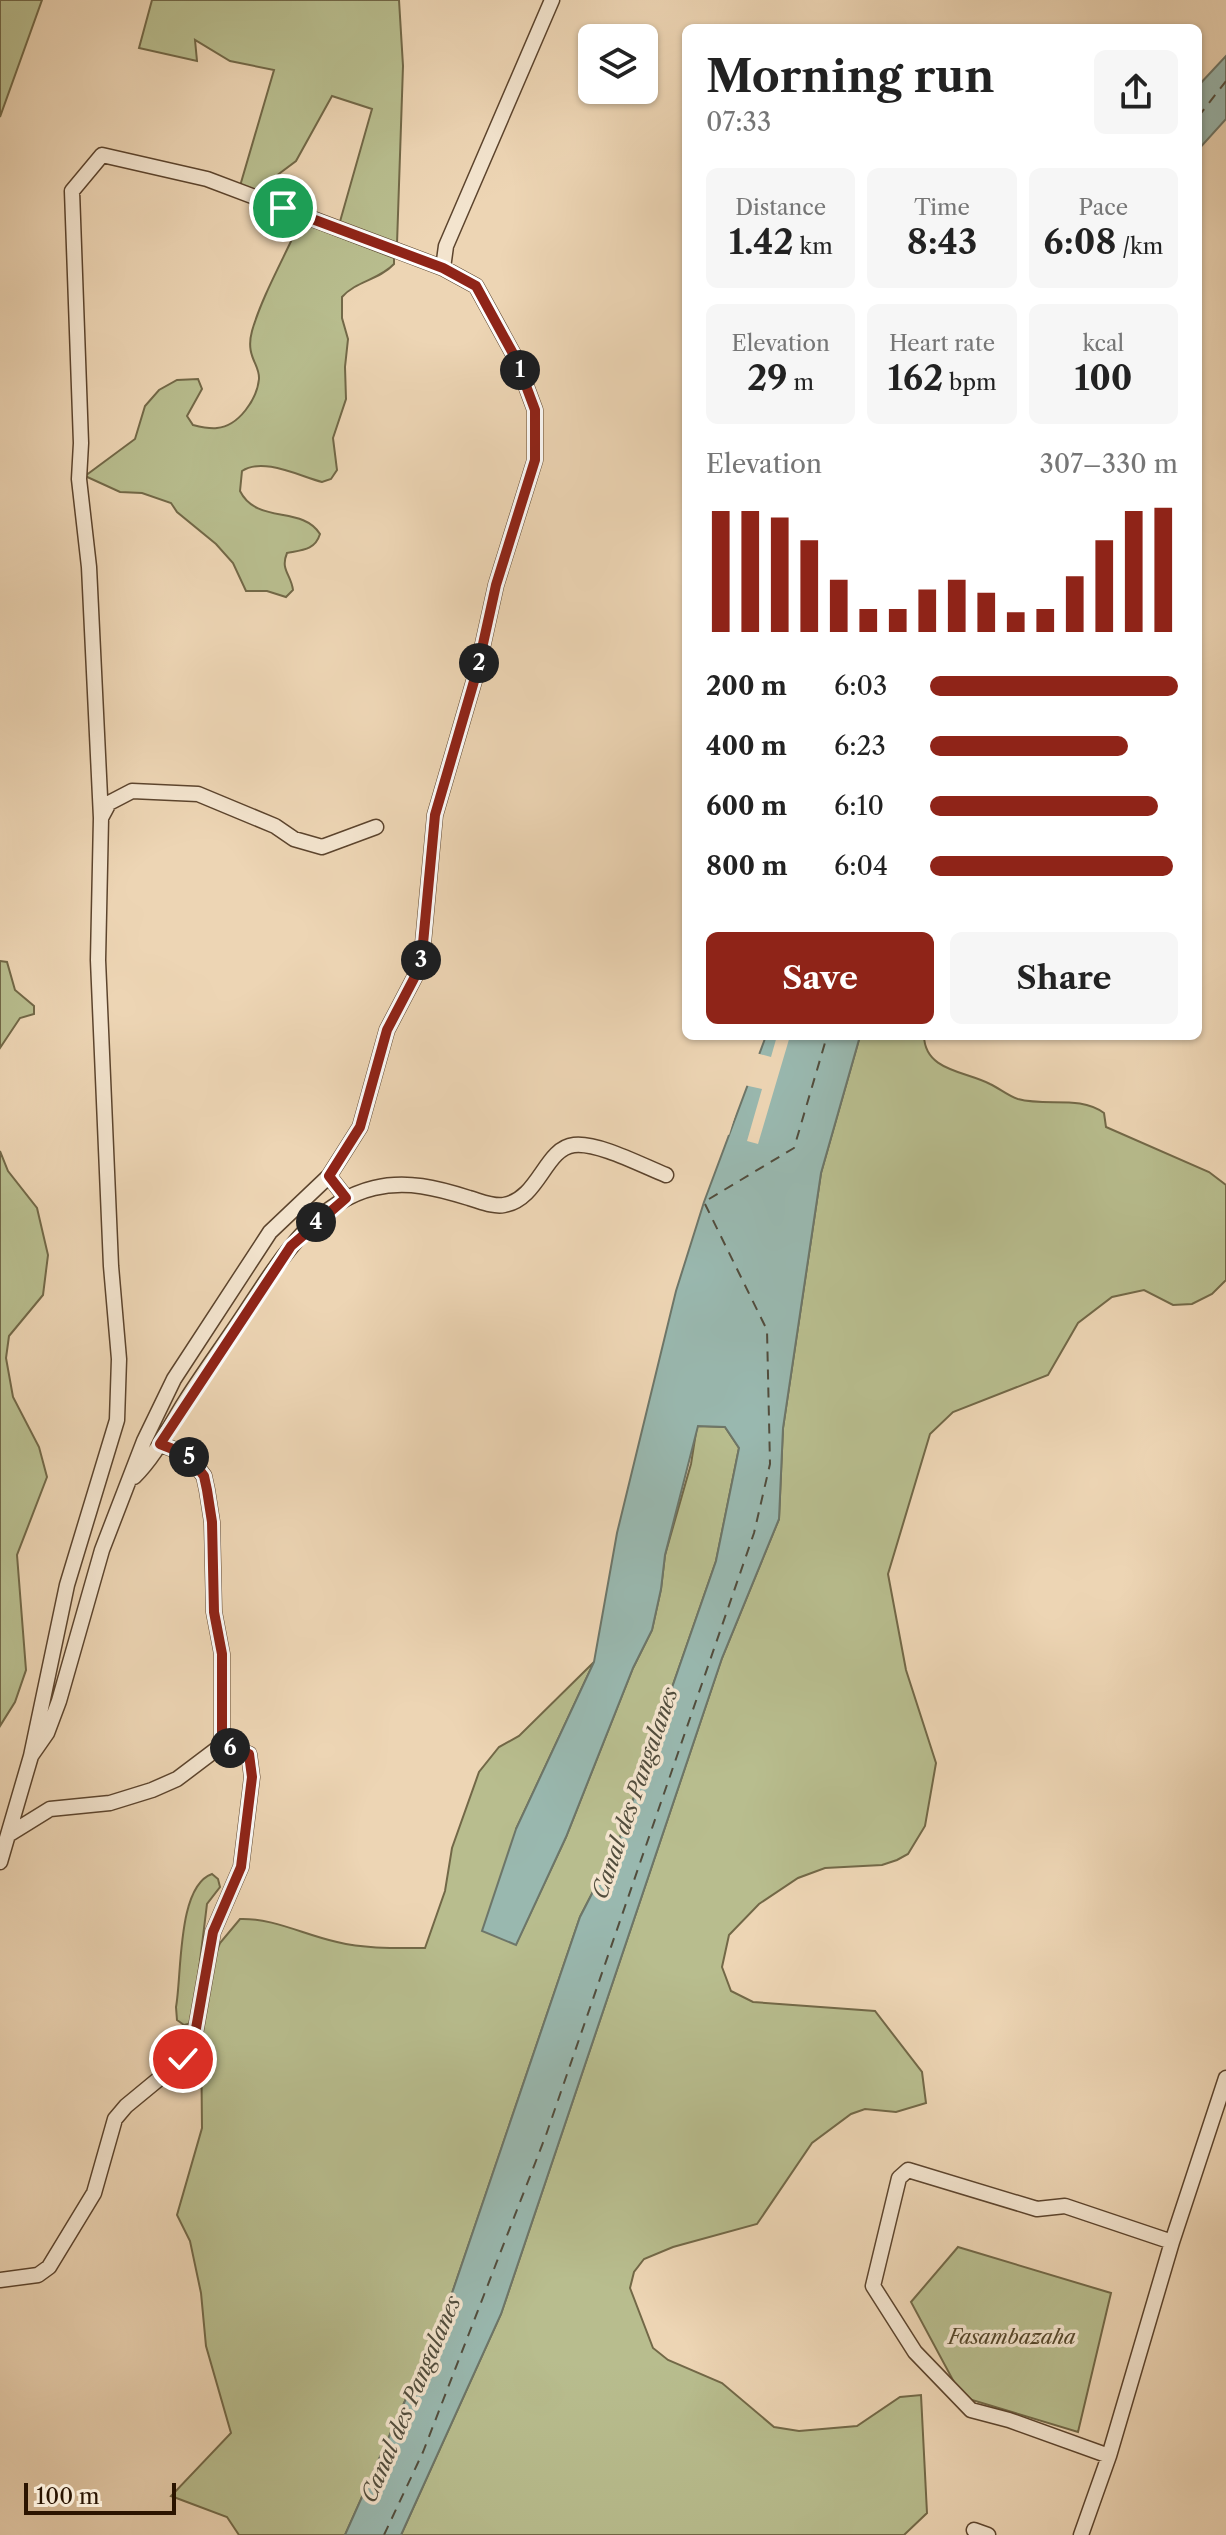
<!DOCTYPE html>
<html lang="en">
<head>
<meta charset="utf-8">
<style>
  body { margin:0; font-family:"Libre Caslon Text",serif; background:#f6f6f6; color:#222; height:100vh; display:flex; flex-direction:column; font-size:30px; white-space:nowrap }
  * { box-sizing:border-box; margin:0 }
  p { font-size:26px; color:#767676 }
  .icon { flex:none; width:44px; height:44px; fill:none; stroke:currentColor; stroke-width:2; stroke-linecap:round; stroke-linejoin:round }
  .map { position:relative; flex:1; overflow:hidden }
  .drawer { position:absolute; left:682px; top:24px; width:520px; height:1016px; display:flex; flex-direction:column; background:#fff; border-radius:12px; box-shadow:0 2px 6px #0004 }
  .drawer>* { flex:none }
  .controls { position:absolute; left:578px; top:24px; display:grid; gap:16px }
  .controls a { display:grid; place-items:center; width:80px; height:80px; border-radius:12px; background:#fff; box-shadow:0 2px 6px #0004; font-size:40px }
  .scale { position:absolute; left:24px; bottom:20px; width:152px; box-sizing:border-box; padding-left:8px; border:4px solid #2b1400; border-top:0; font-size:22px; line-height:28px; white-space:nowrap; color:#2b1400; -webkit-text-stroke:6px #f3e4ce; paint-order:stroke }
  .pin { position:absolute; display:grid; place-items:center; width:68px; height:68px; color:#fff; margin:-34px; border:4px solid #fff; border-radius:50%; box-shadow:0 2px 8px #0007 }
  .km { position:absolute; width:40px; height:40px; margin:-20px; border-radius:50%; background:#222; color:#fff; font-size:22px; line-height:40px; text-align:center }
  .round { display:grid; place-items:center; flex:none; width:84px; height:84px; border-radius:12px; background:#f6f6f6 }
  .head { display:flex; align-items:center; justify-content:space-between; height:136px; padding:0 24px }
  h1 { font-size:44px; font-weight:800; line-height:60px }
  .stats { display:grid; grid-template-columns:repeat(3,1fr); gap:12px; height:136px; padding:8px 24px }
  .stats div { display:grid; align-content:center; border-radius:12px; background:#f6f6f6; text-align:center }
  .stats b { font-size:34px; font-weight:800 }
  .stats small { font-size:22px; font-weight:400 }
  .stats p { font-size:22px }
  .chart { height:224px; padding:16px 24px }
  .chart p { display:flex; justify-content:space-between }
  .chart svg { width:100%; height:144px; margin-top:8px; stroke:#8f2418; stroke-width:6 }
  .primary-button { display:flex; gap:16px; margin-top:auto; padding:16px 24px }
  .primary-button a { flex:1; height:92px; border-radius:12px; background:#8f2418; color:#fff; font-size:32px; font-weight:800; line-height:92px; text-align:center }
  .primary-button a+a { background:#f6f6f6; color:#222 }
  ul { padding:0 24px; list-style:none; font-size:26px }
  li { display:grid; grid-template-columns:128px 96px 1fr; align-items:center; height:60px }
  li i { height:20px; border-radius:10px; background:#8f2418 }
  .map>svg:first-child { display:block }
</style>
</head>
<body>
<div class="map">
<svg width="1226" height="2535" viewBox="0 0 1226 2535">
  <rect width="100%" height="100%" fill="#edd5b4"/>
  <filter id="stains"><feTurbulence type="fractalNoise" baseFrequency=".0025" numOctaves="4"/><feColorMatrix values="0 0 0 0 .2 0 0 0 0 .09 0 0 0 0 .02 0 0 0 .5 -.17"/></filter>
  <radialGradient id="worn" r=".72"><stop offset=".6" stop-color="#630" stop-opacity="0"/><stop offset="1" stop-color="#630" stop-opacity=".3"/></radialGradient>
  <!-- green -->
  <path fill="#b8bd8e" stroke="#726847" stroke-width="2" d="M0,0h42l-42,117z
    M152,0h247l4,66 -6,178 -58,-19 33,-116 -40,-13 -36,65 -40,30 -16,-5 34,-116 -44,-9 -35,-21 2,21 -58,-13z
    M300,222l94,36v6c-15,16 -38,17 -52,33v21l6,21 -3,28 1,32 -13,39 4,32 -6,9 -9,3c-23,-6 -59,-25 -80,-11l-2,20c17,34 62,14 80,43 -5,16 -17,16 -33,19 -7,17 4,21 6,37l-7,7 -19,-6h-21l-13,-28 -17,-19 -39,-32 -6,-9 -29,-10 -22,-1 -35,-16 50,-37 10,-33 14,-16 18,-10 21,-1 4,10 -15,27 6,9c8,2 16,4 24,3 22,-2 40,-29 42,-49 1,-15 -14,-22 -7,-48 10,-35 33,-75 48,-109z
    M0,961l7,1 8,28 19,16v8l-14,4 -20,30z
    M860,1036h64c1,35 41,35 66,48 9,4 18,12 28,15 29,8 61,-4 86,14l2,14 103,45 17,13v95l-14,14 -20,10 -19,1 -29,-15 -32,7 -34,26 -30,52 -95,37 -23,22 -42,140 18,96 30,93 -11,63 -17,28 -11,6 -15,5 -57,3 -27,10 -39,26 -30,31 -7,32 9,24 22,11 122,9 47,61 4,31 -30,9 -31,-3 -14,5 -39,29 -55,81 -84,23 -29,12 -10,13 -4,16 23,60 15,12 54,23 52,44 25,4 58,-5 43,-29 21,-2 6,118 -23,22h-503l100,-221 221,-656 57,-139 4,-91 38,-255z
    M0,1151l8,20 29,37 11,47 -5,40 -34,41 -3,22 7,39 26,50 8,30 -30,78 9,115 -11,32 -15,24z
    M697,1426l28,1 14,21 -23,113 -98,282 -38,74 -132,388 -103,230h-106l-12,-18 -56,-21 60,-63 -25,-87 -5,-53 -11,-52 -13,-26 25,-87 -1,-103 8,-53 11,-29 20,-24c34,-1 64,16 97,23 29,7 59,6 88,6l20,-57 7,-43 27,-76 20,-25 20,-11 75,-74 -78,167v115l50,-107 67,-169 19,-38 9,-41 4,-34 26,-91z
    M212,1874l6,5 2,8 -13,17 -14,114 -1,5 -8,2 -7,-5 -1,-13c6,-32 1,-121 36,-133z
    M958,2247l153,46 -33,139 -116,-35 -51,-95z"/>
  <!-- water -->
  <path fill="#99b8af" stroke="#6d7669" stroke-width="2" d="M1226,56v63l-28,31v-64z
    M766,1036h94l-39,137 -38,255 -4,91 -57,139 -221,656 -100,221h-56l103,-230 132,-388 38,-74 98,-282 23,-113 -14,-21 -27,-1 -33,129 -4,34 -9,41 -19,38 -67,169 -50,108 -34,-14 34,-102 78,-167 23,-129 59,-242 28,-89z"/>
  <!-- pier -->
  <path fill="#edd5b4" d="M777,1036h13l-32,108 -11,-3 15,-52 -18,-4 -15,50 -4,-2 31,-80 15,4z"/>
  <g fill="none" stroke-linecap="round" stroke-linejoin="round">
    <!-- ferry -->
    <path stroke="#524d3d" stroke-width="2" stroke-dasharray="10 8" stroke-linecap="butt" d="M1198,117l28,-36
      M384,2535l39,-83 123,-317 208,-602 16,-69 -3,-134 -63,-128 90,-54 33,-112"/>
    <defs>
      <path id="minor" d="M443,268l3,-22 106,-246
        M101,818l-12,-251 -10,-88 2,-36 -9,-252 30,-36 105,24 236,89 33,18 40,73 19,51v50l-39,125 -19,86 -42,144 -14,150 -34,65 -27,97 -31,49 17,22
        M160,1444l28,11 16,21 3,14 5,32 2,90 8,42v91
        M134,1477c22,-22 34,-48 51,-75 17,-27 36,-53 54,-80 34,-50 71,-119 135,-134 33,-8 63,0 95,10 11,3 24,9 35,7 35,-6 41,-57 70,-60 24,-3 69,21 92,30
        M31,1756l36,-171 50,-165 2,-61 -8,-93 -13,-306 3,-142 8,-15 23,-12 66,3 77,32 19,13 28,8 54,-20
        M8,1835l42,-26 60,-6 42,-13 25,-11 45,-34
        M0,1862l31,-106 16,-23 12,-32 43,-151 42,-109 30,-62 96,-147 59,-56
        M0,2280l38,-5 11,-8 45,-74 21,-74 11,-13 57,-47 12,-25 18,-102 28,-65 11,-90 -3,-23 -27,-9
        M1109,2456l-100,-36 -38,-10 -56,-58 -42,-66 26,-108 9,-8 129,39 28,-3 107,36
        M974,2530l14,5
        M1081,2535l28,-79 63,-214 54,-164"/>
    </defs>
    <!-- minor casing -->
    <use href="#minor" stroke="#5c442d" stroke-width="17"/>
    <!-- minor -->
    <use href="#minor" stroke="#f3e4ce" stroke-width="14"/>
  </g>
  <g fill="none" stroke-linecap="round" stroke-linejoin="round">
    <defs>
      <path id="route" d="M183,2059l12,-25 18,-102 28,-65 11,-90 -3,-23 -27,-9v-91l-8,-42 -2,-90 -5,-32 -3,-14 -16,-21 -28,-11 131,-198 55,-48 -17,-22 31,-49 27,-97 34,-65 14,-150 42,-144 19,-86 39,-125v-50l-19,-51 -40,-73 -33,-18 -160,-60"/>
    </defs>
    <!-- route casing -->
    <use href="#route" stroke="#fff" stroke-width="16"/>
    <!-- route -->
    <use href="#route" stroke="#8f2418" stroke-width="10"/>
  </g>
  <g text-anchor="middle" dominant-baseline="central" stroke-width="7" stroke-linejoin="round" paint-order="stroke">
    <!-- park labels -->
    <g font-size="20" font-style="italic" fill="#55472b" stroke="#f3e4ce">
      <text x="1012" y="2337">Fasambazaha</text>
    </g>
    <!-- water labels -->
    <g font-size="22" font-style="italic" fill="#524d3d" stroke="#f3e4ce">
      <text transform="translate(635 1793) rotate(-71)">Canal des Pangalanes</text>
      <text transform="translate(411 2399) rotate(-67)">Canal des Pangalanes</text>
    </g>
  </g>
  <rect width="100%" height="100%" filter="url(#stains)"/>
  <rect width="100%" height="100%" fill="url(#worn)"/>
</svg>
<div class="controls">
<a><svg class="icon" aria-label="layers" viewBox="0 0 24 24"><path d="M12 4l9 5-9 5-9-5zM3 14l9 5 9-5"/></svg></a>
</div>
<div class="scale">100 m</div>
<div class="pin" style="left:283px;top:208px;background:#1e9e55"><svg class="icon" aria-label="arrive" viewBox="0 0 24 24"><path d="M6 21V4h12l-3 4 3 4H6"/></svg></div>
<div class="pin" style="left:183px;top:2059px;background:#d93025"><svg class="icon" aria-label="check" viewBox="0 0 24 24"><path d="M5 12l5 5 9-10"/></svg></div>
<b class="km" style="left:520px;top:370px">1</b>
<b class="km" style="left:479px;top:663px">2</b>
<b class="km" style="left:421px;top:960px">3</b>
<b class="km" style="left:316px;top:1222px">4</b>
<b class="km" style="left:189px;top:1457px">5</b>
<b class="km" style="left:230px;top:1748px">6</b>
<section class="drawer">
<div class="head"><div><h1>Morning run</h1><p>07:33</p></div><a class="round"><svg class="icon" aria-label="share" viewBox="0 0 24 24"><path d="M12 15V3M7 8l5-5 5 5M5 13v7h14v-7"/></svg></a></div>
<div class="stats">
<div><p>Distance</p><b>1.42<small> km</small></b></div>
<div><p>Time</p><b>8:43</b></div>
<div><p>Pace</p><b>6:08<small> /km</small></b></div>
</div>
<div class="stats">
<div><p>Elevation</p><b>29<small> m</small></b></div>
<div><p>Heart rate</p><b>162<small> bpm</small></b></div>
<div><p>kcal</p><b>100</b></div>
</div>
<div class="chart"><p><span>Elevation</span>307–330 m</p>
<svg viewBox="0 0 160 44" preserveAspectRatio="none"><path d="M5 44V7M15 44V7M25 44V9M35 44V16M45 44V28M55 44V37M65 44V37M75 44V31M85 44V28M95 44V32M105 44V38M115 44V37M125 44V27M135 44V16M145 44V7M155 44V6"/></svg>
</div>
<ul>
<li><b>200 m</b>6:03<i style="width:100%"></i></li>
<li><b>400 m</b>6:23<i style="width:80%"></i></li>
<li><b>600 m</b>6:10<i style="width:92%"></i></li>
<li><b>800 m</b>6:04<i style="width:98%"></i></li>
</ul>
<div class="primary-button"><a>Save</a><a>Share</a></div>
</section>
</div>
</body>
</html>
